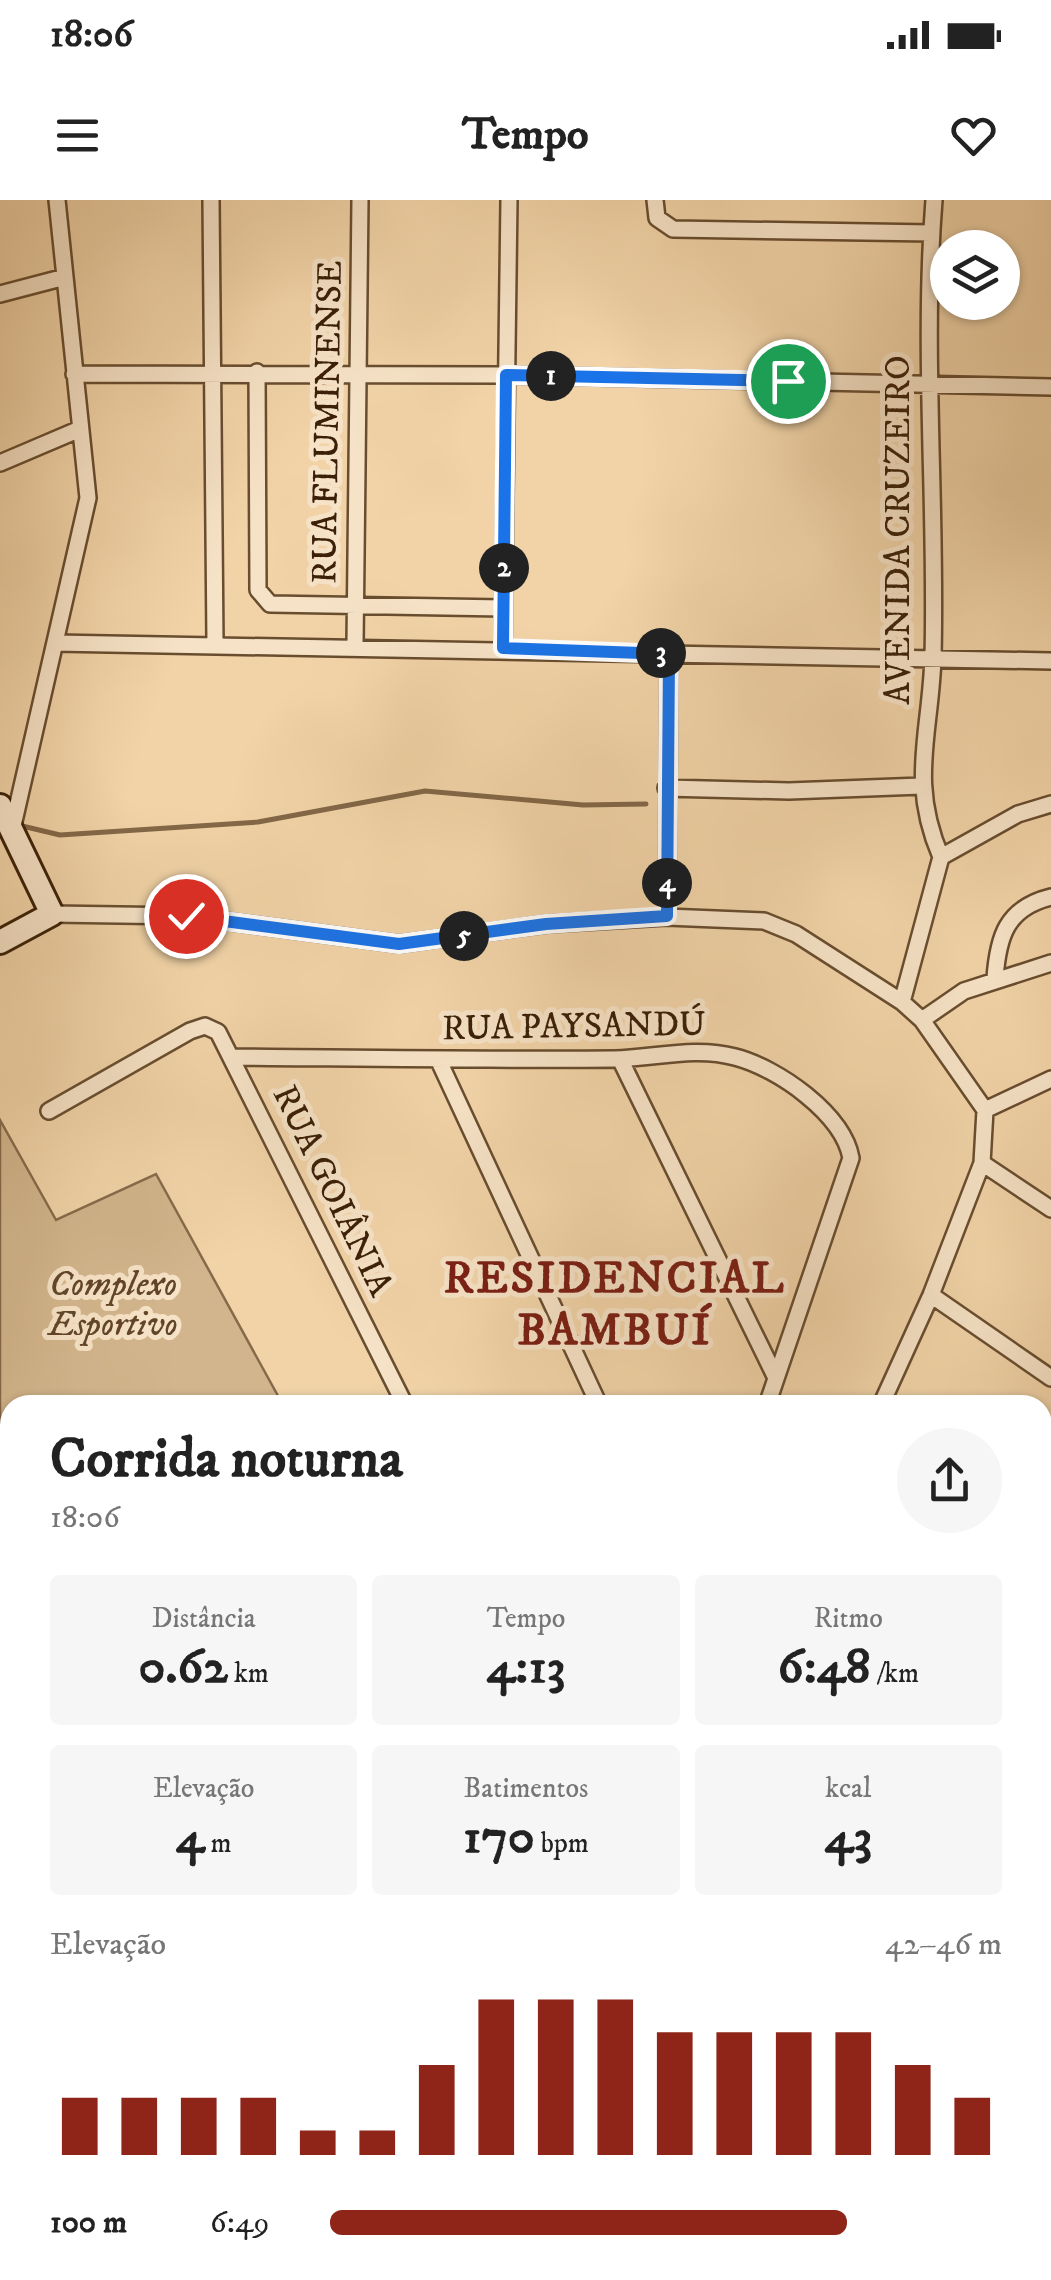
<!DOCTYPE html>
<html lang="pt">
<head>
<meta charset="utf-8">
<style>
  body { margin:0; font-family:"IM FELL DW Pica",serif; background:#f6f6f6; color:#222; height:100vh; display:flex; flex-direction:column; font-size:38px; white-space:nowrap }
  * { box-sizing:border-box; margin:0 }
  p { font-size:32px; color:#767676 }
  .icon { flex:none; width:55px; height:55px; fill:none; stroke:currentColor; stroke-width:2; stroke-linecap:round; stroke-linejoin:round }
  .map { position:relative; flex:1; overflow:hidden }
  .panel { position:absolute; left:0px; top:1195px; width:1052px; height:885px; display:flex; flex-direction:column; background:#fff; border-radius:30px 30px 0 0; box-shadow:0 2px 8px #0004 }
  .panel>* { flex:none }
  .tools { position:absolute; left:930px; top:30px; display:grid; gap:20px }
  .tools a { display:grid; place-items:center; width:90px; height:90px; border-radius:50%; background:#fff; box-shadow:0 2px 8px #0004; font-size:50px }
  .pin { position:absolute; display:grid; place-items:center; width:85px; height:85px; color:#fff; margin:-42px; border:5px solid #fff; border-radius:50%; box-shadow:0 2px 10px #0007 }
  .km { position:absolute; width:50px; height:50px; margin:-25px; border-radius:50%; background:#222; color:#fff; font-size:28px; line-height:50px; text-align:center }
  .round { display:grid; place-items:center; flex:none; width:105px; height:105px; border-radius:52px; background:#f6f6f6 }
  .headline { display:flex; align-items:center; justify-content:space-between; height:170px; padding:0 50px }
  h1 { font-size:55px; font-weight:700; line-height:75px }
  .metrics { display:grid; grid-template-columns:repeat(3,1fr); gap:15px; height:170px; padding:10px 50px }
  .metrics div { display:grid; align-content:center; border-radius:10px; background:#f6f6f6; text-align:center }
  .metrics b { font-size:50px; font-weight:700 }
  .metrics small { font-size:28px; font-weight:400 }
  .metrics p { font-size:28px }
  .chart { height:280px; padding:20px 50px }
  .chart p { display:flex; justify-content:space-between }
  .chart svg { width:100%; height:180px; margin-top:10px; stroke:#8f2418; stroke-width:6 }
  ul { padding:0 50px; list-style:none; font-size:32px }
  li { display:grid; grid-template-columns:160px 120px 1fr; align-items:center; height:75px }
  li i { height:25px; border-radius:12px; background:#8f2418 }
  .status { display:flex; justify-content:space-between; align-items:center; height:70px; padding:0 50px; background:#fff; direction:ltr }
  .status svg { height:28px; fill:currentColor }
  header { display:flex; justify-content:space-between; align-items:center; height:130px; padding:0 50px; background:#fff; font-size:45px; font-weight:700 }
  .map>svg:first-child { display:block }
</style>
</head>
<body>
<div class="status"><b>18:06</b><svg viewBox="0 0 49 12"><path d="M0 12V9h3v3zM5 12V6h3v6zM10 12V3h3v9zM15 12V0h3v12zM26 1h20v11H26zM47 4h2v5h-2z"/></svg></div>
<header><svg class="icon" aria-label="menu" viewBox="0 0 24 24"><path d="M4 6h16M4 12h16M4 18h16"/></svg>Tempo<svg class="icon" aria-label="heart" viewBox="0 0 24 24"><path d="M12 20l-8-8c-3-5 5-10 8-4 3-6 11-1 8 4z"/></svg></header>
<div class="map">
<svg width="1051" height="2080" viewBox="0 0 1051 2080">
  <rect width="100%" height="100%" fill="#f1d3a7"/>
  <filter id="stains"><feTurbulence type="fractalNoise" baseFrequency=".002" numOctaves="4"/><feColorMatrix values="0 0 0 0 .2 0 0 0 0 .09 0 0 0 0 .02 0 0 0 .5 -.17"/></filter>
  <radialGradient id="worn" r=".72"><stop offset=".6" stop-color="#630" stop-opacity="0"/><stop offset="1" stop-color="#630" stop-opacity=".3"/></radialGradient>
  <!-- green -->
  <path fill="#d2b58c" stroke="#866a4a" stroke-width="2.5" d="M0,920l56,100 100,-46 127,231h-273v379l-10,3z"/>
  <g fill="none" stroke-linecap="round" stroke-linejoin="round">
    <!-- stream -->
    <path stroke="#836747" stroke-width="5" d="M18,625l42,10 198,-13 167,-31 158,14 63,-1"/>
    <defs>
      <path id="street" d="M211,0l4,443
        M655,0l2,18 16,11 259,4
        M934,0c-12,152 3,304 -1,456 -2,77 -25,125 8,201
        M0,94l65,-17
        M257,172l1,218 12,14 233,4
        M74,174l432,1 545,12
        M0,263l80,-34
        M55,443l996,18
        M355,445l5,-445
        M503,448l6,-448
        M666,588l123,3 132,-5
        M12,630l76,-332 -31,-298
        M52,714l134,2 213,28 148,-20 120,-7 97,4 32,13 106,68 20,18 63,90 -3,53 -51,132 -50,110
        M667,717l2,-263
        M995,778c3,-41 11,-70 56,-81
        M902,802l39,-145 77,-43 33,-10
        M922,820l42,-29 87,-28
        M233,857c127,1 254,3 381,2 41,-1 81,-13 121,-2 43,11 108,57 116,101l-84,247
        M438,859l161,346
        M620,859l156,319
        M985,910l66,-31
        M49,911l141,-80 15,-5 13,6 187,373
        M982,963l69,46
        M931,1095l120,83
        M1042,1347l9,5
        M1042,1528l9,6
        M0,1613l10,-2
        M1042,1696l9,-2
        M1042,1761l9,2
        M1042,1889l4,12
        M1042,1983l9,-2
        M0,2049l10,-2
        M875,2070l4,10
        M401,2080l22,-10
        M463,2080l1,-10"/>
      <path id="secondary" d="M0,606l52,108 -52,28"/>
    </defs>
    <!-- street casing -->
    <use href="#street" stroke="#684d2f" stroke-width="20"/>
    <!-- secondary casing -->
    <use href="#secondary" stroke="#3b2007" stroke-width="28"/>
    <!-- street -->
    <use href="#street" stroke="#f6e2c6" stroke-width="15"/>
    <!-- secondary -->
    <use href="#secondary" stroke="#f6e2c6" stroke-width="22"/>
  </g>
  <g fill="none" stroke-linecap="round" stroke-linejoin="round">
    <defs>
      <path id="route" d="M186,716l213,28 147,-20 121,-8 2,-262 -166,-6 3,-273 282,6"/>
    </defs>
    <!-- route casing -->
    <use href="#route" stroke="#fff" stroke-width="20"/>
    <!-- route -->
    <use href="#route" stroke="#1a73e8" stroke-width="12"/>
  </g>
  <g text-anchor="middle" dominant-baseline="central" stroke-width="10" stroke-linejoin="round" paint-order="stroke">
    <!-- street labels -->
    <g font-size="35" fill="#3b2007" stroke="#f6e2c6">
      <text transform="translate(328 222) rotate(-89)">RUA FLUMINENSE</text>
      <text transform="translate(899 330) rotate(-90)">AVENIDA CRUZEIRO</text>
      <text transform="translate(574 827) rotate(-1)">RUA PAYSANDÚ</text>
      <text transform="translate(332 991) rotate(64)">RUA GOIÂNIA</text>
    </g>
    <!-- park labels -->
    <g font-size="35" font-style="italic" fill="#614528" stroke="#f6e2c6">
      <text x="113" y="1085">Complexo<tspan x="113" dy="40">Esportivo</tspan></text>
    </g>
    <!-- district labels -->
    <g font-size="45" font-weight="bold" letter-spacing="2.5" fill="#7a1f14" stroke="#f6e2c6">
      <text x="615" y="1079">RESIDENCIAL<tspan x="615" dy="52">BAMBUÍ</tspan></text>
    </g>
  </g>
  <rect width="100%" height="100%" filter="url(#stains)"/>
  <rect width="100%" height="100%" fill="url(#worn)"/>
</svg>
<div class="tools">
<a><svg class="icon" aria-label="layers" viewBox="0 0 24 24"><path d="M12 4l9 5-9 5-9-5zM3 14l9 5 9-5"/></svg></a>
</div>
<div class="pin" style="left:788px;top:181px;background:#1e9e55"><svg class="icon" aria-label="arrive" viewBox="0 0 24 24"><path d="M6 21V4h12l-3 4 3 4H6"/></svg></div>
<div class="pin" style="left:186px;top:716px;background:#d93025"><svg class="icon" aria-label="check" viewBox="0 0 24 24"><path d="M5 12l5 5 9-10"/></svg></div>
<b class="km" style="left:551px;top:176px">1</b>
<b class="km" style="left:504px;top:368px">2</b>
<b class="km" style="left:661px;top:453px">3</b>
<b class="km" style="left:667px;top:683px">4</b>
<b class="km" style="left:464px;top:736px">5</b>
<section class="panel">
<div class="headline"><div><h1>Corrida noturna</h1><p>18:06</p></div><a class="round"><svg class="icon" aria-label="share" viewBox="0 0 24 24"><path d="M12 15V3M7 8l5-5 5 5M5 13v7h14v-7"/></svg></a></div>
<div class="metrics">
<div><p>Distância</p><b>0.62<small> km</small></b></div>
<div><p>Tempo</p><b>4:13</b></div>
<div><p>Ritmo</p><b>6:48<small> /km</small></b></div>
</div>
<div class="metrics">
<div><p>Elevação</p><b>4<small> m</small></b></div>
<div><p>Batimentos</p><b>170<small> bpm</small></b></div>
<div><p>kcal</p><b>43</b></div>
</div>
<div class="chart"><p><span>Elevação</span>42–46 m</p>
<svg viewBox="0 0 160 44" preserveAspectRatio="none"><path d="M5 44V30M15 44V30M25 44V30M35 44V30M45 44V38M55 44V38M65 44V22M75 44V6M85 44V6M95 44V6M105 44V14M115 44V14M125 44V14M135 44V14M145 44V22M155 44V30"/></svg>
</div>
<ul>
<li><b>100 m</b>6:49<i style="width:77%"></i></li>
</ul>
</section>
</div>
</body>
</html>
